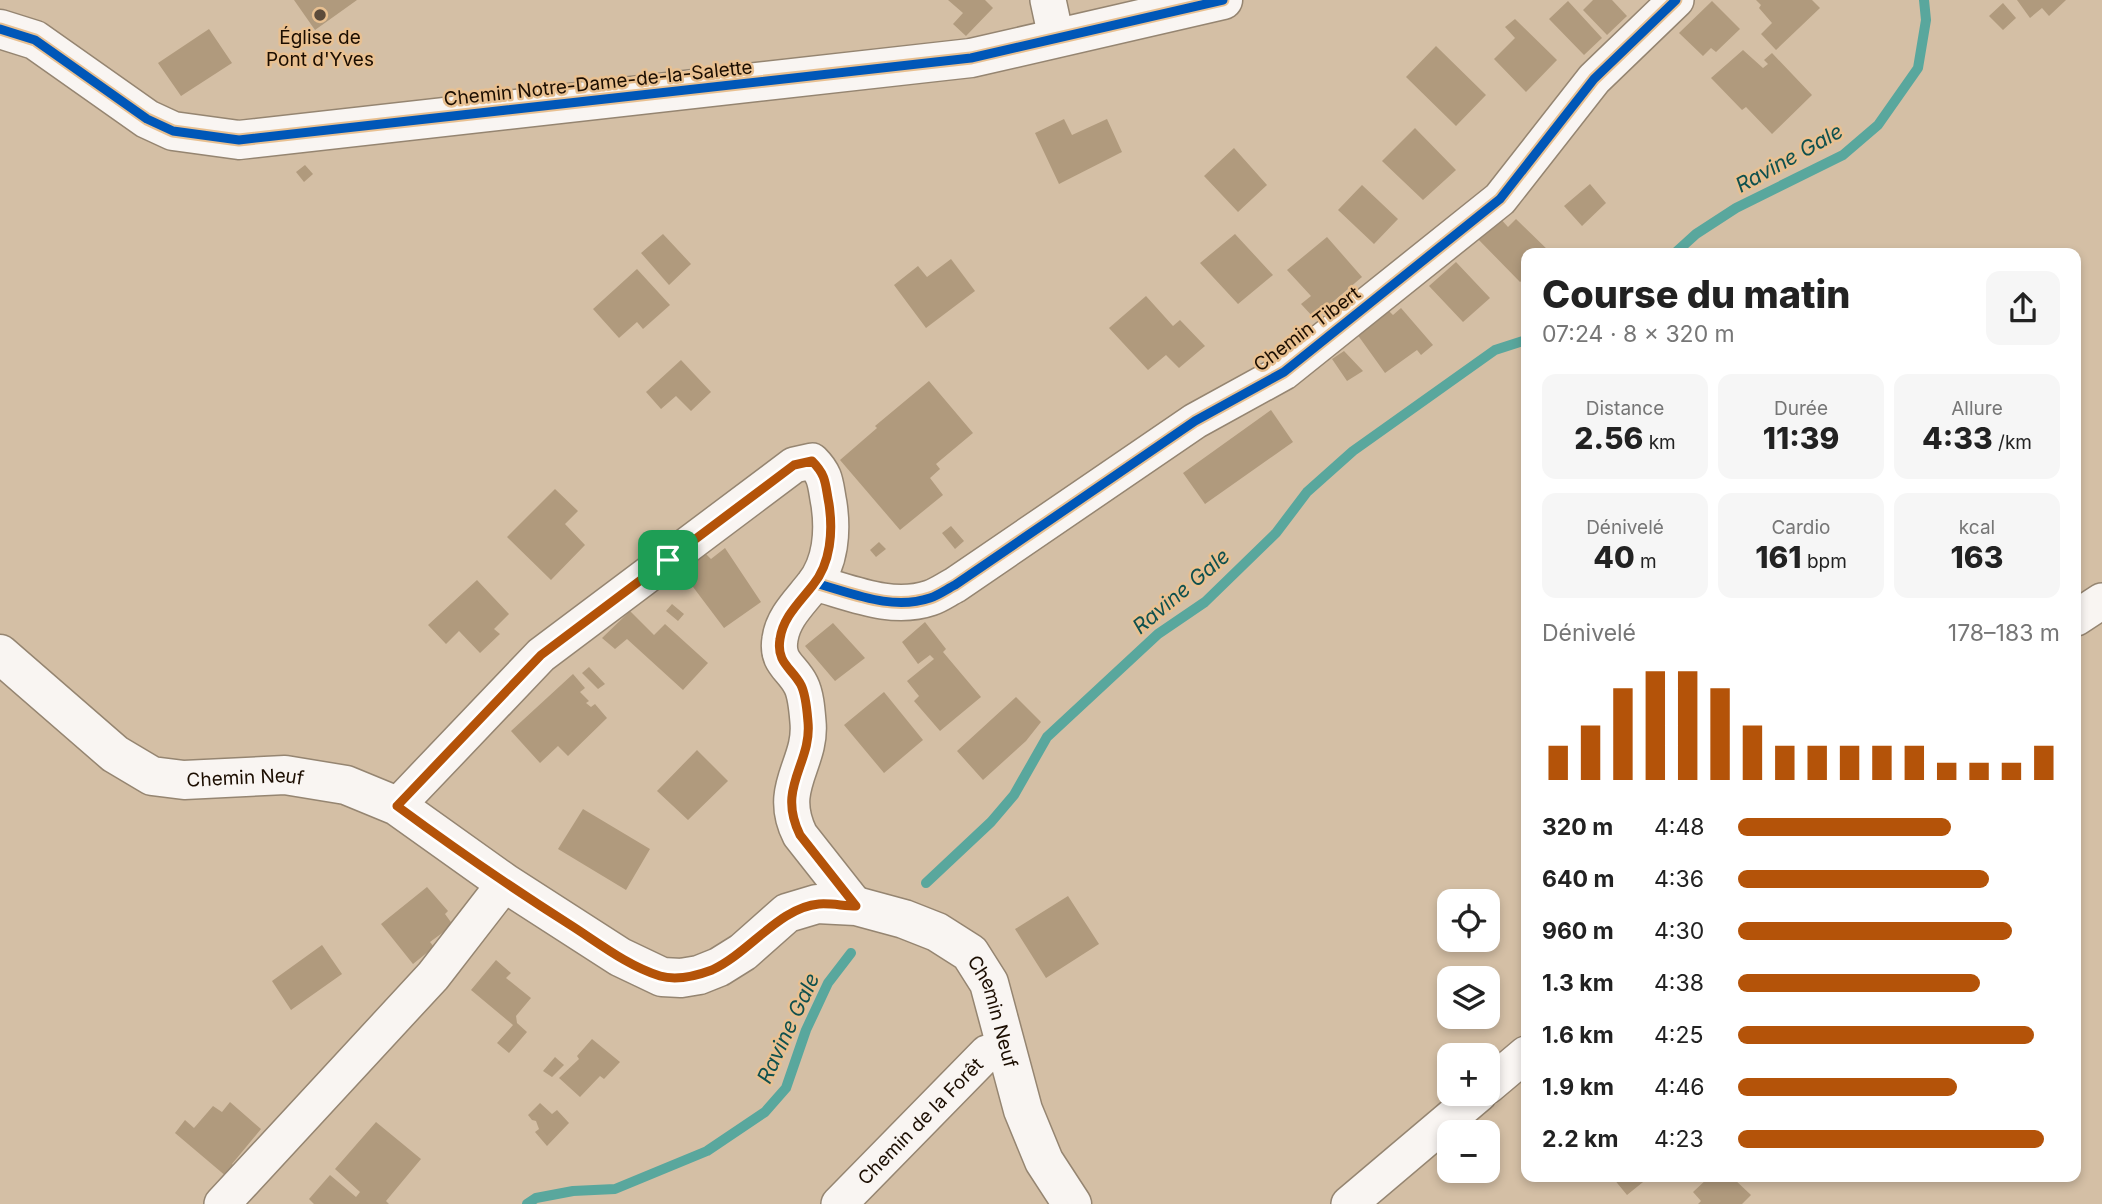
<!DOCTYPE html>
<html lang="fr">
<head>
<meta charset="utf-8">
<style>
  body { margin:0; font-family:Inter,sans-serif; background:#f6f6f6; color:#222; height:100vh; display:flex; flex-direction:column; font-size:26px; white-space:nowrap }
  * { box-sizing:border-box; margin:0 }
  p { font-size:23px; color:#767676 }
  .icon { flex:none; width:38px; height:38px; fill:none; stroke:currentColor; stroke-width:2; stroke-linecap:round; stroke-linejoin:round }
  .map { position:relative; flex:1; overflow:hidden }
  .sheet { position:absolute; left:1521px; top:248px; width:560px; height:934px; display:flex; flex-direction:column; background:#fff; border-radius:14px; box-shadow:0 4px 10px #0003 }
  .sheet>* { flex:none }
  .fabs { position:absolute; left:1437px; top:889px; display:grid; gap:14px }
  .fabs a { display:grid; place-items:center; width:63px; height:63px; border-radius:14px; background:#fff; box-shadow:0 4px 10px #0003; font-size:35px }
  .pin { position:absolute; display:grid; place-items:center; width:60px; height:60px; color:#fff; margin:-30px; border-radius:14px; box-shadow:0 4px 10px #0006 }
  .round { display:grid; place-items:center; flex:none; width:74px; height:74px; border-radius:14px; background:#f6f6f6 }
  .head { display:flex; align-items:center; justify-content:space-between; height:119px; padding:0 21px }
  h1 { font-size:38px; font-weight:800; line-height:52px }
  .metrics { display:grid; grid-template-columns:repeat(3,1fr); gap:10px; height:119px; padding:7px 21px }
  .metrics div { display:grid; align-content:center; border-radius:14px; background:#f6f6f6; text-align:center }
  .metrics b { font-size:30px; font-weight:800 }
  .metrics small { font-size:19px; font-weight:400 }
  .metrics p { font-size:19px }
  .chart { height:196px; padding:14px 21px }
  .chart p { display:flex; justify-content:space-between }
  .chart svg { width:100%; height:126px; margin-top:7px; stroke:#b45309; stroke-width:6 }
  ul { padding:0 21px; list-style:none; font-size:23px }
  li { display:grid; grid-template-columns:112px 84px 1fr; align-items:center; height:52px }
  li i { height:18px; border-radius:9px; background:#b45309 }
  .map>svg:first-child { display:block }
</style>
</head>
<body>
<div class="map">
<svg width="2102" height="1204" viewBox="0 0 2102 1204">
  <rect width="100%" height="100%" fill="#d4bfa5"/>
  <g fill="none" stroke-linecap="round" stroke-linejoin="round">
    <!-- stream -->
    <path stroke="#59a79d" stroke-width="10" d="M1674,254l22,-20 40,-26 107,-53 35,-30 40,-57 8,-48 -2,-20
      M926,883l65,-61 23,-27 33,-58 111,-103 47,-32 71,-69 31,-41 46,-41 142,-101 31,-10
      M527,1204l9,-6 37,-7 42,-2 92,-38 58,-39 21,-24 20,-58 22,-47 23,-30"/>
  </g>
  <!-- building -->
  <path fill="#b09a7d" d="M294,0h63l-42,30z
    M948,0h37l8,8 -27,28 -13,-12 10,-11z
    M1593,0h19l15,16 -20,19 -24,-25z
    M1756,0h56l8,8 -44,42 -15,-16 11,-11 -13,-15 2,-3z
    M2017,0h49l-17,16 -7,-8 -12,10z
    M1568,1l34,37 -18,17 -35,-36z
    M1712,1l28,28 -24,23 -5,-4 -8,8 -24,-23z
    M2003,3l13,15 -13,12 -14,-14z
    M1515,19l42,41 -31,32 -32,-33 21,-21 -10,-11z
    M209,29l23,34 -51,33 -23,-33z
    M1436,46l50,49 -30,31 -50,-49z
    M1743,50l20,18 5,-4 -4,-4 8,-7 40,42 -40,39 -26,-27 -4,3 -31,-32z
    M1064,119l8,16 35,-16 15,33 -63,32 -24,-51z
    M1415,128l41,42 -33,30 -41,-39z
    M1234,148l33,37 -29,27 -34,-36z
    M305,165l8,9 -9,8 -8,-10z
    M1590,184l16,19 -24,23 -18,-20z
    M1362,185l36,34 -24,25 -36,-34z
    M1499,217l9,10 8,-8 36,35h-26v23l-6,5 -44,-45z
    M663,234l28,30 -22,21 -28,-32z
    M1235,234l38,41 -35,29 -38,-41z
    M1327,237l35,40 -48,41 -13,-14 10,-8 -24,-26z
    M951,259l24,32 -49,37 -32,-43 24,-19 9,11z
    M1456,262l34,36 -27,24 -34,-36z
    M637,269l33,36 -27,24 -6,-7 -18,16 -26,-29z
    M1146,296l27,30 7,-6 25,26 -26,22 -13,-13 -18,15 -39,-42z
    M1401,308l32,37 -12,10 -4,-5 -32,23 -28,-39 31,-24 5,5z
    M1344,351l19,20 -16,10 -15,-22z
    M681,360l30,32 -20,19 -15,-15 -15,13 -15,-17z
    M929,381l44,52 -37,31 4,5 -10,9 13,17 -43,35 -60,-70 37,-32 -2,-2z
    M1271,410l22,32 -88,62 -22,-31z
    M555,489l23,22 -13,13 20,21 -34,35 -44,-43z
    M951,526l13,15 -9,8 -13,-16z
    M879,542l7,7 -10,8 -6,-7z
    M725,548l36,54 -37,26 -43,-57 25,-17 5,5z
    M477,580l32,34 -15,15 6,5 -20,19 -21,-22 -13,13 -18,-19z
    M672,604l12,10 -6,7 -12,-10z
    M630,611l24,24 11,-11 43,39 -25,27 -56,-51 -12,10 -13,-11z
    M925,622l21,27 -3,3 38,45 -41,34 -26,-30 5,-5 -12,-15 27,-22 -4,-4 -12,9 -16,-22z
    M833,623l32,35 -30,23 -30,-35z
    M589,667l16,17 -7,5 -16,-16z
    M573,674l12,14 -5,4 9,9 -3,2 5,4 4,-3 12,14 -39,38 -10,-10 -18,17 -29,-32z
    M884,692l39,48 -39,33 -40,-48z
    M1016,697l25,25 -15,19 -43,39 -26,-29z
    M697,750l31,31 -40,39 -31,-29z
    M583,809l67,40 -24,41 -68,-41z
    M427,887l21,24 -3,3 8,11 -23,17 4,5 -21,17 -32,-40z
    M1068,896l31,48 -53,34 -31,-49z
    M322,945l20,29 -51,36 -19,-29z
    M496,960l15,13 -5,5 25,20 -15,18 1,7 10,9 -18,21 -12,-10 16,-18 -42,-35z
    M592,1039l28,23 -16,17 -4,-3 -20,21 -21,-19 20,-19 -2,-3z
    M555,1057l9,8 -12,12 -9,-6z
    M230,1102l31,27 -29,35 4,4 -9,9 -52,-44 10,-13 9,8 19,-22 9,6z
    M540,1103l12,11 5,-4 12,13 -22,23 -12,-14 4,-3 -3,-8 -4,-1 -4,-5z
    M376,1122l45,37 -35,42 3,3h-75l-5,-5 21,-24 26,22 4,-5 -25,-23z
    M1613,1178h35l-21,17z
    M1708,1178h25l18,17 -9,9h-44l3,-3 -8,-9z"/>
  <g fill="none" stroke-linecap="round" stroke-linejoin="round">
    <defs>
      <g id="street">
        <path d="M1048,0l8,37"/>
        <path d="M815,583c37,10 77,28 115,15 9,-3 17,-9 25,-13l240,-164 89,-49 216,-173 94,-120 82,-79"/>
        <path d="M2076,618l26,-17"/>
        <path d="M397,806l144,-151 253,-190 18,-4c15,15 13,23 17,43 4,27 2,59 -16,81 -13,17 -30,32 -33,54 -4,24 12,28 21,46 5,10 6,25 7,37 4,42 -32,65 -8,113l56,71"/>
        <path d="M1488,1086l38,-32"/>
        <path d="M222,1204l211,-228 72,-93"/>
        <path id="s1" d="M839,1204l148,-151 20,-4"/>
        <path d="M1349,1204l130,-110"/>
      </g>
      <g id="secondary">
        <path d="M0,29l35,11 112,79 26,12 66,9 732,-82 252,-58"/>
        <path id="s2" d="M0,654l115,100 37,22 32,4 101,-5 61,10 51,21 108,77 115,74 42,20 19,1 18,-3 20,-8 24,-15 44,-39 30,-9 39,2 48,13 33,13 33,21 19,30 34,127 21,51 28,43"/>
      </g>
    </defs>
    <!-- street casing -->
    <use href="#street" stroke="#958571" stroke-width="38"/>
    <!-- secondary casing -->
    <use href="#secondary" stroke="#958571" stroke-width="41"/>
    <!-- street -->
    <use href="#street" stroke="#f9f5f2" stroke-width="35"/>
    <!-- secondary -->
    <use href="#secondary" stroke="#f9f5f2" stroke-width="38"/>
    <defs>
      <path id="cycleway" d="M0,29l35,11 112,79 26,12 66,9 732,-82 252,-58
        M815,583c37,10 77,28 115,15 9,-3 17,-9 25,-13l240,-164 89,-49 216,-173 94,-120 82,-79"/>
    </defs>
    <!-- cycleway casing -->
    <use href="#cycleway" stroke="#e8c091" stroke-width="13"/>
    <!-- cycleway -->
    <use href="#cycleway" stroke="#0057b8" stroke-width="9"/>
  </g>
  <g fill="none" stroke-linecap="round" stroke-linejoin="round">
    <defs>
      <path id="route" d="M812,461c15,15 13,23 17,43 4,27 2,59 -16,81 -13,17 -30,32 -33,54 -4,24 12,29 21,46 5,10 6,25 7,37 4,42 -32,65 -8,113l56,71c-12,0 -25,-3 -37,-2 -39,3 -70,49 -107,66 -16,6 -35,11 -52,6 -32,-10 -60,-32 -88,-50 -60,-38 -118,-78 -175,-120l144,-151 253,-190z"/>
    </defs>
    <!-- route casing -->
    <use href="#route" stroke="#fff" stroke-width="14"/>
    <!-- route -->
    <use href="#route" stroke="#b45309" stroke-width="9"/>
  </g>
  <!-- markers -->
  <circle fill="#5c4b3a" stroke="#e8c091" stroke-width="2.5" cx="320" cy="15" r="7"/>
  <g text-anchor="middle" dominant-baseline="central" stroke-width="5" stroke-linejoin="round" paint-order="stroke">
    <!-- poi labels -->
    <g font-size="19" fill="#1b0d00" stroke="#e8c091">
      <text x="320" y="37">Église de<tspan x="320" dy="22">Pont d'Yves</tspan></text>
    </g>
    <!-- street labels -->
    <g font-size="19" fill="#1b0d00" stroke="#e8c091">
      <text transform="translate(598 83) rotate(-6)">Chemin Notre-Dame-de-la-Salette</text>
      <text transform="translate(1307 329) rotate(-37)">Chemin Tibert</text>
      <text stroke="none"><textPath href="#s2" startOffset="289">Chemin Neuf</textPath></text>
      <text stroke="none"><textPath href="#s2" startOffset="1166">Chemin Neuf</textPath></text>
      <text stroke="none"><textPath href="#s1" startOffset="116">Chemin de la Forêt</textPath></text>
    </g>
    <!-- water labels -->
    <g font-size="21" font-style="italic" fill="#0e504e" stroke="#e8c091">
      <text transform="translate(1789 158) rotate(-29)">Ravine Gale</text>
      <text transform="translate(1181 591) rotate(-40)">Ravine Gale</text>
      <text transform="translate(788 1028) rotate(-65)">Ravine Gale</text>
    </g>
  </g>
</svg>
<div class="fabs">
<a><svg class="icon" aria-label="locate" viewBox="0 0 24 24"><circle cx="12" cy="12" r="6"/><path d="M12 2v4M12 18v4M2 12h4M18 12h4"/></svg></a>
<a><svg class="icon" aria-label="layers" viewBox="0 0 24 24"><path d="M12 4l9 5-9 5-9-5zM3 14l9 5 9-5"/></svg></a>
<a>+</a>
<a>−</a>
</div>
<div class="pin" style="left:668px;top:560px;background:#1e9e55"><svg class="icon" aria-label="arrive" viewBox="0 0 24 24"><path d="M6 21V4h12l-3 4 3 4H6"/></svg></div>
<section class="sheet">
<div class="head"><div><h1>Course du matin</h1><p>07:24 · 8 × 320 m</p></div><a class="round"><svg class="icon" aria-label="share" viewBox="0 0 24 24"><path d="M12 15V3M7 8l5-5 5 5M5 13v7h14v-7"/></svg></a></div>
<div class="metrics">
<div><p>Distance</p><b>2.56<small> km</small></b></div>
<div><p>Durée</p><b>11:39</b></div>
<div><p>Allure</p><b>4:33<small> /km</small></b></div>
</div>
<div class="metrics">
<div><p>Dénivelé</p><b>40<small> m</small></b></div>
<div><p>Cardio</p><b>161<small> bpm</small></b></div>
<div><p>kcal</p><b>163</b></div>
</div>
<div class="chart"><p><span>Dénivelé</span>178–183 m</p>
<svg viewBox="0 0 160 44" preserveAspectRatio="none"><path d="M5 44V32M15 44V25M25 44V12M35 44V6M45 44V6M55 44V12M65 44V25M75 44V32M85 44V32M95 44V32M105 44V32M115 44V32M125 44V38M135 44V38M145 44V38M155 44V32"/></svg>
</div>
<ul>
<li><b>320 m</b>4:48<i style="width:66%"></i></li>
<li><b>640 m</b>4:36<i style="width:78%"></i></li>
<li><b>960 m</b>4:30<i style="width:85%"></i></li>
<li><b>1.3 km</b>4:38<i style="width:75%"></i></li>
<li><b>1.6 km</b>4:25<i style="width:92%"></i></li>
<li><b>1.9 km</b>4:46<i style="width:68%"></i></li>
<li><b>2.2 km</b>4:23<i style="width:95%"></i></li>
</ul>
</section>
</div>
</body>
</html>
